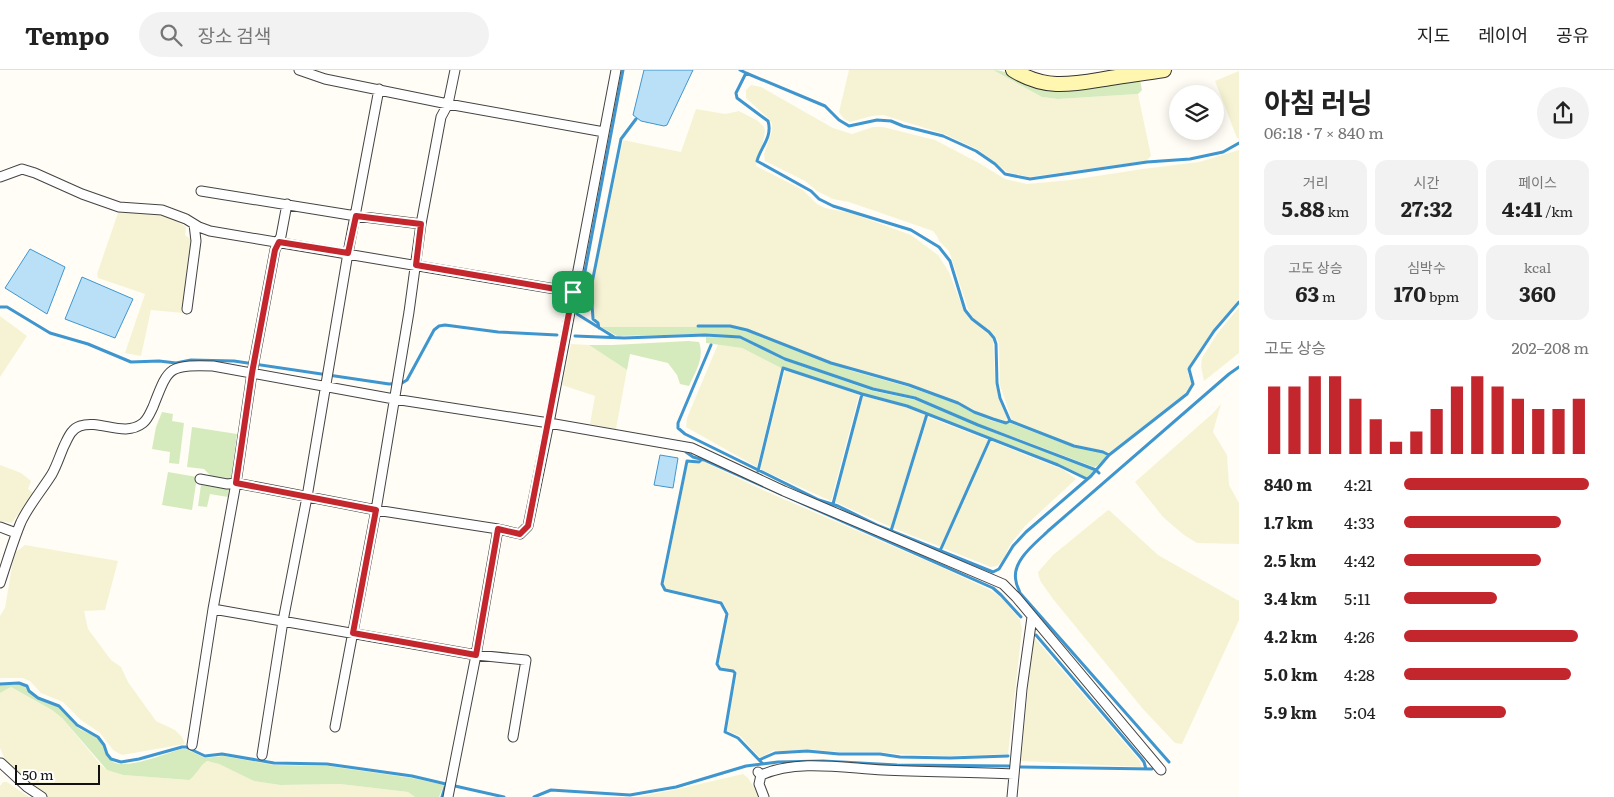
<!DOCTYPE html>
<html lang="ko">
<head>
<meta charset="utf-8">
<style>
  body { margin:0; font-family:Literata,"Noto Sans KR",serif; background:#f2f2f2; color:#222; height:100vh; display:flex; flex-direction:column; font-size:19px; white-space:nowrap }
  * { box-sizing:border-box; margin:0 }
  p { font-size:16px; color:#767676 }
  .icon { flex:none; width:28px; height:28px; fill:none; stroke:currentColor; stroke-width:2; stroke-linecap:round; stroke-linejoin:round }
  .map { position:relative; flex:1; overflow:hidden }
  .drawer { display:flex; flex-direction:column; background:#fff; width:375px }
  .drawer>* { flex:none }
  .controls { position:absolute; left:1169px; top:15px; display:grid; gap:10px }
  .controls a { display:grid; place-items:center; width:55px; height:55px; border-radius:50%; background:#fff; box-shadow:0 2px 12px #0003; font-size:25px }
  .scale { position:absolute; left:15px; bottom:12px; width:85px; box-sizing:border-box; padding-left:5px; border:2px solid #111; border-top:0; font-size:14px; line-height:18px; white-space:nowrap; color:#111; -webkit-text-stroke:4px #fff; paint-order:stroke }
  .pin { position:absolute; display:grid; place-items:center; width:42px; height:42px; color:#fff; margin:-21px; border-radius:10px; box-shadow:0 2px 8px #0006 }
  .round { display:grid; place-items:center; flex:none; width:52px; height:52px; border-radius:26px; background:#f2f2f2 }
  .headline { display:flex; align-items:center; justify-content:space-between; height:85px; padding:0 25px }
  h1 { font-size:28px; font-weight:700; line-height:38px }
  .metrics { display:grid; grid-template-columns:repeat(3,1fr); gap:8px; height:85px; padding:5px 25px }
  .metrics div { display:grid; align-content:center; border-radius:12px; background:#f2f2f2; text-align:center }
  .metrics b { font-size:21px; font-weight:700 }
  .metrics small { font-size:14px; font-weight:400 }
  .metrics p { font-size:14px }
  .chart { height:140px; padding:10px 25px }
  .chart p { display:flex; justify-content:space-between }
  .chart svg { width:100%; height:90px; margin-top:5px; stroke:#c4262e; stroke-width:6 }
  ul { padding:0 25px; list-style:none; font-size:16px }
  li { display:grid; grid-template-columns:80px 60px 1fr; align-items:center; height:38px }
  li i { height:12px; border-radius:6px; background:#c4262e }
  header { display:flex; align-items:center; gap:30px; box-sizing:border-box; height:70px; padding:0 25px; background:#fff; border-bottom:1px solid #e0e0e0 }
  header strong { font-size:24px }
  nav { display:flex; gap:28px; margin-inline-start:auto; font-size:18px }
  .search { width:350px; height:45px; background:#f2f2f2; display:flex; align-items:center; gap:12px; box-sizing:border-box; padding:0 18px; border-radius:28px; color:#767676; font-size:19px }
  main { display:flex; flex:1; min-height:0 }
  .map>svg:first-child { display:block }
</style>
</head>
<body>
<header>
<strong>Tempo</strong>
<div class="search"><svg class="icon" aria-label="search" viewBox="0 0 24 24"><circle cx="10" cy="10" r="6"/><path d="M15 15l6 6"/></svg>장소 검색</div>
<nav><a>지도</a><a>레이어</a><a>공유</a></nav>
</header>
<main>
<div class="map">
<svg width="1239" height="727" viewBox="0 0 1239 727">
  <rect width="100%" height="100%" fill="#fffdf5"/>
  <!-- farmland -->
  <path fill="#f6f3d4" d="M849,0h144l49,27 16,2 80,-5 13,62 -5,5 -117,16 -22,-5 -30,-23 -33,-15 -61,-19 -11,1 -22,6 -6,-3 -5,-7z
    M1239,1v67h-2l-22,-57z
    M751,15l10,2 72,41 19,6 21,-7h10l52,13 44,23 26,16 22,5 44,-4 72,-11 56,-7 40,-12v149l-25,31 -25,36 -1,8 4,10 -2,4 -4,5 -77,60 -47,-12 -14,-7 -14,-4 -22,-9 -12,-36 -1,-42 -4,-7 -22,-18 -5,-9 -19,-58 -10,-10 -2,-5 -4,-5 -84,-29 -16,-3 -16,-8 -12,-10 -40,-20 -1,-7 8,-23v-7l-3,-5 -23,-21v-8z
    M696,39l29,5 14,-3 19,10 6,6 1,5 -4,19 -4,6 -1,9 47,24 14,14 8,4 26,5 60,22 27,20 11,17 15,39 6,9 19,13 4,6 2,43 4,16 8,20 -1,4 -13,-3 -35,-17 -48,-18 -58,-15 -57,-20 -48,-20 -17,-4h-32l-1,3 -96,-1 -7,-9 -2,-30 31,-148 58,12z
    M122,139l40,6 13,5 11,7 -1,8 4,3 1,-3 3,9 -10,69 -32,-3 -10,46 -16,-3 20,-59 -47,-16 -1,-4 21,-61z
    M1239,237v46l-35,28 -3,-15 1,-8 15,-24z
    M0,246l27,20 -27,41z
    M571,274l18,1 38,25 -11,59 -26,-5 5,-28 -33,-11z
    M718,274l24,4 39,20 -24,99 -71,-40 1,-9z
    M785,300l74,25 -28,106 -71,-32z
    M863,326l44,11 18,8 -34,112 -56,-25z
    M1221,334l-8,28 14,23 2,30 10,18v41l-42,-1 -13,-8 -21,-18 -28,-35 77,-68z
    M928,347l60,23 -47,107 -48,-19z
    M991,371l73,29 12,9 -51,47 -15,19 -7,15 -6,6 -6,1 -48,-19z
    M702,391l63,30 176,76 49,23 11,7 19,23 2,9 -14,125 -59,2 -50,-2 -20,-2h-40l-33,-3 -22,3 -10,-2 -14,8 -20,-22 -13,-5 10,-59 -3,-2 -13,-2 -2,-5 10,-50 -7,-12 -54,-12h-3l-1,-6 24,-121 11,2z
    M0,395l21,8 10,8 -3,8 5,4 -21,30 -12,-2z
    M1108,440l2,1 48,44 81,46v19l-57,124 -7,-1 -32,-34 -90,-110 -12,-17 -2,-5 -1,-5 15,-17z
    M25,475l93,16 -13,49 -21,1 4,18 23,31 10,7 7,15 28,39 19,9 7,7 3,7 -63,11 -9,-5 -13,-17 -19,-13 -18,-18 -22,-9 -11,-12 -8,-3h-22v-62l5,-8 8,-48 3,-8z
    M1033,566l107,125 1,6 -120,-6z
    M11,617l41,23 10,8 39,47 6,5 16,5 65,5 7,-5 5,-9 7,-5 12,3 36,17 25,4 60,-1 68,8 7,5h-368l-19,-12 -14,-13 -9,-12 -5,-12v-55z
    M743,704l5,4 12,19h-123l41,-8z
    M3,712h4l22,15h-29v-11z"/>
  <!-- green -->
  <path fill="#d5ebbd" d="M993,0c17,0 35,15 54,20 24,5 68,-6 93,-10l2,10 -4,4 -80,5 -16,-2z
    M601,257h129l16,4 106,40 57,16 48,17 16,9 19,8 14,3 4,-1 63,24 30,5 5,3 -11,11 -3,1 -115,-43 -62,-27 -43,-9 -88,-30 -46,-22 -35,-2 -88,2z
    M706,267l33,1 45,22 89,31 42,9 63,26 117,44 -8,8 -28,-14 -151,-59 -46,-12 -79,-26 -2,1 -39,-20 -36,-5z
    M688,271l11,1c6,16 -4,30 -10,44l-9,-2 -3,-9 -9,-12 -38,-9 -3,16 -38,-25h24z
    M162,342l11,2 -1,7 12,2 -5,41 -10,-1 1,-11 -18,-3 4,-22z
    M192,357l45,7 -6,46 -18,-2 -9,-9 -17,-2z
    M168,402l29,5 -5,33 -30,-5z
    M201,415l28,4 -1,8 -18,-3 -3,13 -9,-1z
    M19,614l7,3c7,13 20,13 32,20 8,4 12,14 18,19 6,6 15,7 21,12 10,9 7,25 24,26 17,1 43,-10 60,-15h5l19,9 18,-2 51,9 54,1 84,12 32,7 -5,12h-24l-7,-5 -68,-8 -60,1 -26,-4 -35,-17 -12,-3c-8,5 -10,14 -18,19l-66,-5 -16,-5 -45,-52 -10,-8 -41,-23 -11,6v-8z"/>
  <!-- water -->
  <path fill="#b9e0f7" stroke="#3f96cf" d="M644,0h49l-26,55 -3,1 -23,-5 -8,-6z
    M30,179l35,18 -18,47 -42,-26z
    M82,207l51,22 -18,39 -50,-19z
    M660,385l18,3 -5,30 -19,-3z"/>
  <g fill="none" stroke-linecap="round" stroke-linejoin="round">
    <!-- stream -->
    <path stroke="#3f96cf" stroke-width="3" d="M740,0l6,3 -10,20 1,5 31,23c5,16 -8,27 -11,40l54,30 8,8 14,7 78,24 28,17 11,14 15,49 7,9 17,13 5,6 2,6 1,39 3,15 10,23 64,25 29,6 6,3
      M746,3l79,33 14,14 10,6 28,-6 14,1 12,5 40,10 33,15 19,13 10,10 25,5 117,-17 43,-3 33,-7 16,-9
      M0,237h7l43,26 38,11 43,18 28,-1 17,2 15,-3 43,1 155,23 13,-1 5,-3 27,-50 5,-4 6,-1 53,7 59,3
      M698,256h32l17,4 84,33 78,22 49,18 16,9 19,7 13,4 4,-2
      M599,258l-1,-5 -5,-4 -2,-31 30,-149 15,-20
      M575,266l49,2 81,-3 35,2 45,22 88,30 42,9 63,27 118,45 3,3
      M614,267l-37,-23 46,-244
      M711,275l-33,78v5l7,6 134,66 19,6 41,20 114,46 6,-3 14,-23 13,-14 65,-56 18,-21 78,-61 6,-10 -4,-15 1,-2 24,-36 25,-29
      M686,382l7,5 11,3 289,128 8,7 20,22
      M701,390l-2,2 -12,-1 -25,123 3,6 56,13 6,11 -10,50 3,5 13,2 2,2 -10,59 13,6 25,26
      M758,401l25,-103 79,26 45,12 151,59 29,14
      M833,434l29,-110
      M891,461l36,-117
      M940,481l50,-112
      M1036,565l105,123 3,4 2,7
      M0,614l19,-1 8,3 2,5 9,7 21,8 18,19 21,12 6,8 3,9 4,5 10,3 18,-3 43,-12h4l19,9 17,-2 52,9 53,1 85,12 34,8 -4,13
      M759,690l16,-7 32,-2 32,3h41l20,3 50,1 58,-2
      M1169,692l-149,-169c-1,-4 -4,-8 -4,-12 -5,-20 20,-38 32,-50l181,-157 10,-7
      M1021,697l131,2
      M455,716l49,11
      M534,727l17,-7 79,5 46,-8 70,-21 32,-4 45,-1 74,4 112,1"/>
    <defs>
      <path id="street" d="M299,0l26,9 123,25 156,28
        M0,107l22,-8 13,4 47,21 37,13 43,3 24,9 13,8 11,4 363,61
        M201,121l155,25 65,8
        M187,239l9,-68 -2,-17
        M200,409l27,5 9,-1 140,27 122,19 22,5 8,-8 21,-103 143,25 92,43 219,93 13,13 145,173
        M0,457l16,6
        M0,513c7,-21 13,-42 21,-61 8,-17 21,-32 31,-48 5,-9 8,-19 12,-28 4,-8 7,-17 16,-20 20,-7 44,12 63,-3 5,-4 7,-10 10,-16 16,-41 15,-42 60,-41l181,33 155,24 67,-353
        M213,539l263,46 50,5 -13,77
        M335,657l41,-217 33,-198 12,-88 20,-107 7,-13 7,-34
        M192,675l21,-136 23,-126 16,-110 23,-123 6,-14 6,-32
        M262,685l21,-134 24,-124 41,-244 31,-164
        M1,693l26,24 15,10
        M758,702l3,3 -2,9 5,13
        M761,705c37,-16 82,-7 122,-5 43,2 87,2 131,4
        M448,727l28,-142 22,-126
        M1012,727l10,-108 10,-72"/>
      <path id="secondary" d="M1013,0c34,21 60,14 97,8 18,-3 36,-5 54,-8"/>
    </defs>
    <!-- street casing -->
    <use href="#street" stroke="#444" stroke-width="11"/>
    <!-- secondary casing -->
    <use href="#secondary" stroke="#333" stroke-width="16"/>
    <!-- street -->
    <use href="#street" stroke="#fff" stroke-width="9"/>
    <!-- secondary -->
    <use href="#secondary" stroke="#fff6b0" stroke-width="14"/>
  </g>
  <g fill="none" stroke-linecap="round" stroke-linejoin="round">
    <defs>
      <path id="route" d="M356,146l65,8 -5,41 157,27 -45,234 -8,8 -22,-5 -22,126 -123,-22 23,-123 -140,-27 16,-110 23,-123 4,-8 69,11z"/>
    </defs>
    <!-- route casing -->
    <use href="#route" stroke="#fff" stroke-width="10"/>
    <!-- route -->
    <use href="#route" stroke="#c4262e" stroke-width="6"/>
  </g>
</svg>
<div class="controls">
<a><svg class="icon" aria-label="layers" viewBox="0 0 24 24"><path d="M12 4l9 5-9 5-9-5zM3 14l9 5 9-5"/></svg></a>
</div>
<div class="scale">50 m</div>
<div class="pin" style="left:573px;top:222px;background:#1e9e55"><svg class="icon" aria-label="arrive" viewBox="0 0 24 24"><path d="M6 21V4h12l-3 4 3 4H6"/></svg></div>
</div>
<section class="drawer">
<div class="headline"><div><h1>아침 러닝</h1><p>06:18 · 7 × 840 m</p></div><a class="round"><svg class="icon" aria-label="share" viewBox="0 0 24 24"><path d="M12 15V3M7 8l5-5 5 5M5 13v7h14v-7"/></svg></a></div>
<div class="metrics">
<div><p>거리</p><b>5.88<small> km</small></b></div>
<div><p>시간</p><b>27:32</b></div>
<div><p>페이스</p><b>4:41<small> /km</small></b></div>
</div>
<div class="metrics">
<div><p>고도 상승</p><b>63<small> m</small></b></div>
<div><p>심박수</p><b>170<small> bpm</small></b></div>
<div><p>kcal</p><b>360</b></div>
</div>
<div class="chart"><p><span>고도 상승</span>202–208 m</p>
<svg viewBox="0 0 160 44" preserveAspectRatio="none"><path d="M5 44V11M15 44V11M25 44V6M35 44V6M45 44V17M55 44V27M65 44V38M75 44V33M85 44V22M95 44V11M105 44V6M115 44V11M125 44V17M135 44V22M145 44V22M155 44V17"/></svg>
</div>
<ul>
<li><b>840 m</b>4:21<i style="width:100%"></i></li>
<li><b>1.7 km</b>4:33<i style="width:85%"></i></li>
<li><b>2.5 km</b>4:42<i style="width:74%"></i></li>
<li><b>3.4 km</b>5:11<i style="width:50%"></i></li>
<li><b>4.2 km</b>4:26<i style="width:94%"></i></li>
<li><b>5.0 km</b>4:28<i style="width:90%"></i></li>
<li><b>5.9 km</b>5:04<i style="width:55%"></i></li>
</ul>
</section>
</main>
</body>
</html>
